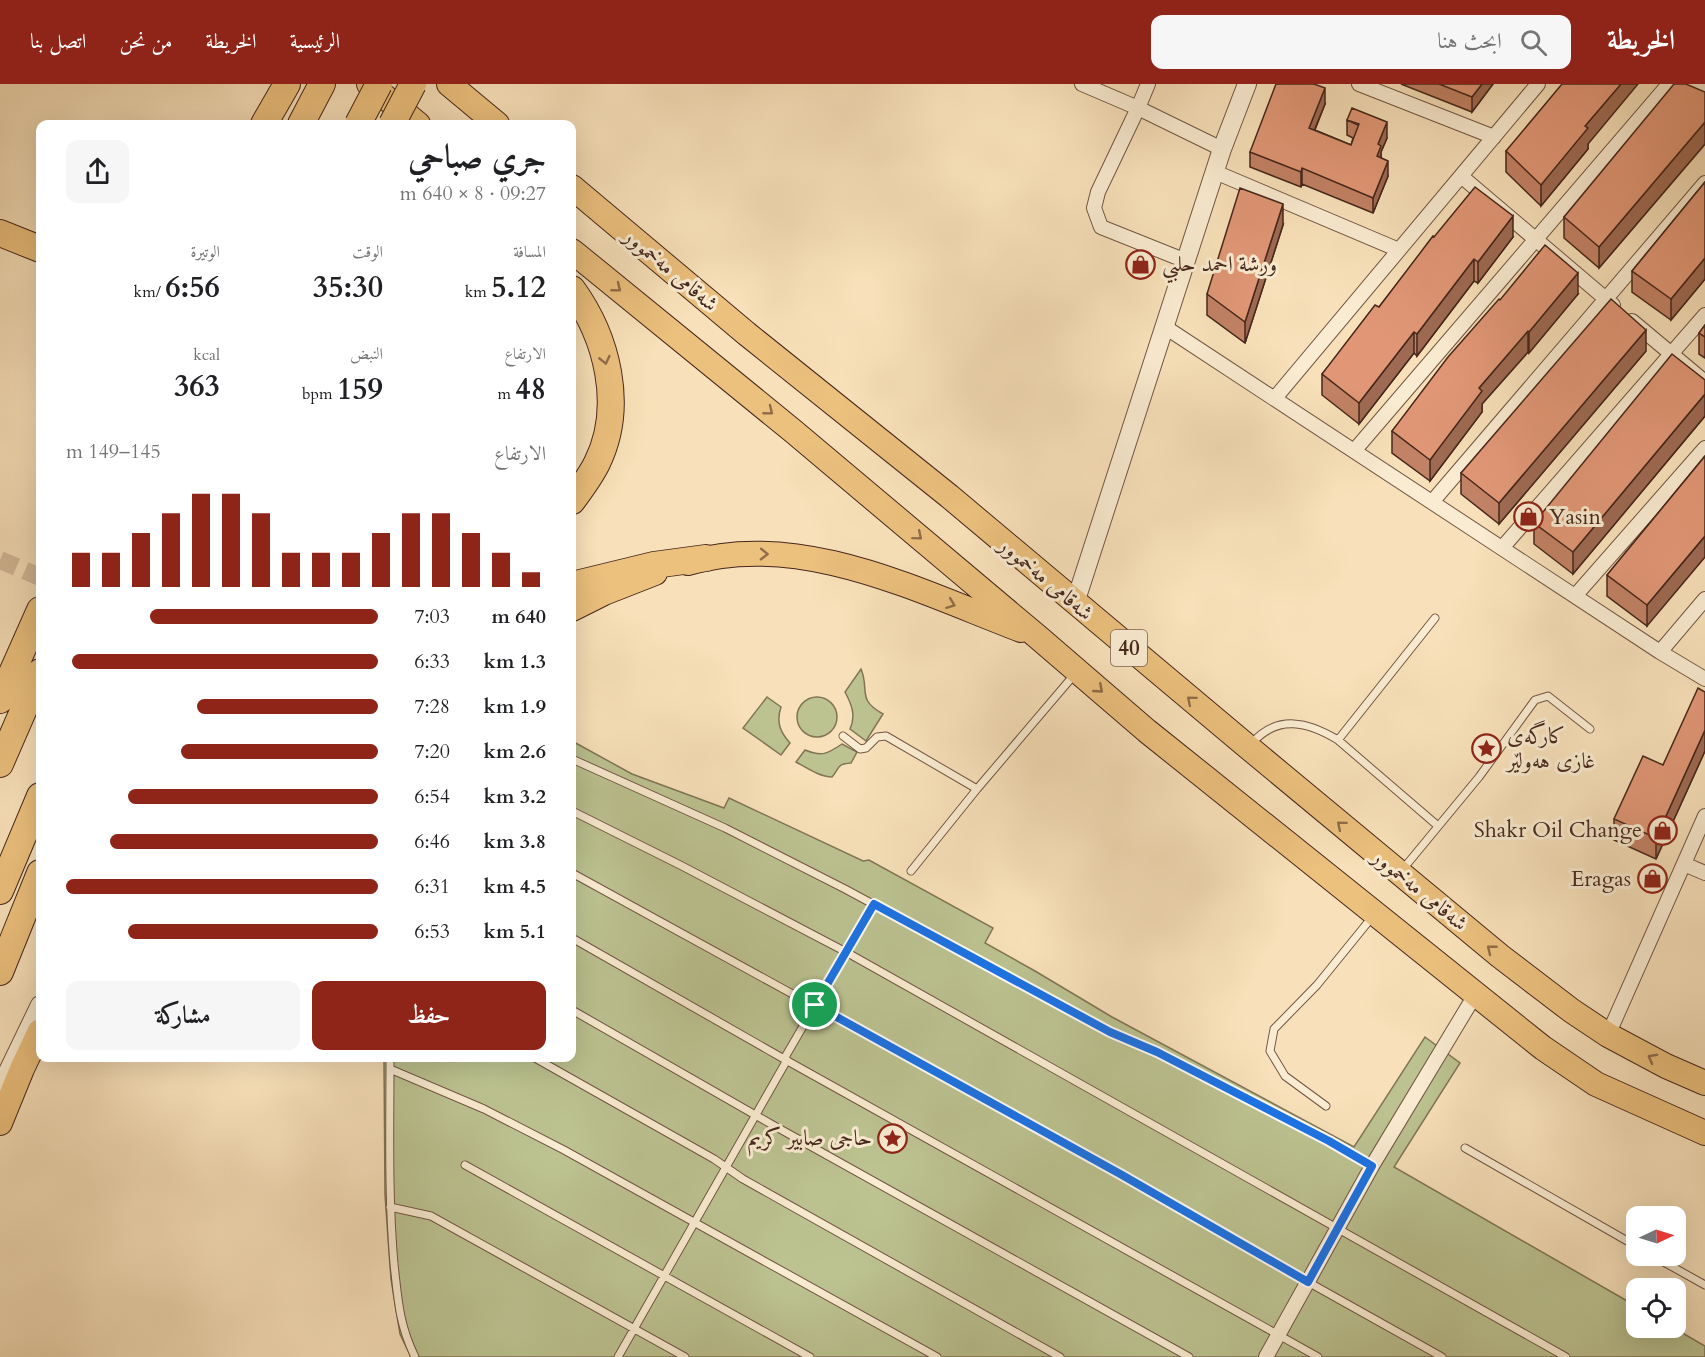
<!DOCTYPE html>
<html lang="ar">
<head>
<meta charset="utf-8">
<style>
  body { margin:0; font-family:Cardo,Amiri,serif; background:#f6f6f6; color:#202124; direction:rtl; height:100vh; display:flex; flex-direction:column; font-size:22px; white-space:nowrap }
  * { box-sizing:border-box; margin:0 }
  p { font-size:20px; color:#757577 }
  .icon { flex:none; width:33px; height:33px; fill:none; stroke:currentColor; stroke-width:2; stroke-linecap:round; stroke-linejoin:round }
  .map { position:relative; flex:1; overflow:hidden; direction:ltr }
  .side { position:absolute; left:36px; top:36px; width:540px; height:942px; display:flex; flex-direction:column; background:#fff; border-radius:12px; box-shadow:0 6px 24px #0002; direction:rtl }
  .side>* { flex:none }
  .needle { width:39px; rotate:86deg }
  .fabs { position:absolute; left:1626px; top:1122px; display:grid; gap:12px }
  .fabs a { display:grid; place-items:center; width:60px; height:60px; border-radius:12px; background:#fff; box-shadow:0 6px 24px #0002; font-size:30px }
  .pin { position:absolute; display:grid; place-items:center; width:51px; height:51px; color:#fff; margin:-26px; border:3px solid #fff; border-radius:50%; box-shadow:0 2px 6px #0007 }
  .round { display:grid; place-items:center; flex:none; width:63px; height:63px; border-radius:12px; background:#f6f6f6 }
  .head { display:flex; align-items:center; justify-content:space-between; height:102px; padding:0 30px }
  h1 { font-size:33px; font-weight:600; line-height:45px }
  .metrics { display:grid; grid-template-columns:repeat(3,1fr); gap:9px; height:102px; padding:6px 30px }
  .metrics div { display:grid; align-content:center }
  .metrics b { font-size:30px; font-weight:600 }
  .metrics small { font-size:16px; font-weight:400 }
  .metrics p { font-size:16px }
  .chart { height:168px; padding:12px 30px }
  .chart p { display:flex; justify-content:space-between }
  .chart svg { width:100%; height:108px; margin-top:6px; stroke:#8f2418; stroke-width:6 }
  .button { display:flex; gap:12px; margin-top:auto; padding:12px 30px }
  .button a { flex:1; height:69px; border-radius:12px; background:#8f2418; color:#fff; font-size:24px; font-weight:600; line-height:69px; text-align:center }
  .button a+a { background:#f6f6f6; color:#202124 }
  ul { padding:0 30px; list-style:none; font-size:20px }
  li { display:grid; grid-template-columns:96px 72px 1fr; align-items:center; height:45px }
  li i { height:15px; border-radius:8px; background:#8f2418 }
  header { display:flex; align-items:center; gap:36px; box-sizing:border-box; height:84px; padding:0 30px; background:#8f2418; color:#fff }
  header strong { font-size:28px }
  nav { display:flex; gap:33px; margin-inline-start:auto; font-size:21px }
  .search { width:420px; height:54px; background:#f6f6f6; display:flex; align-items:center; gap:15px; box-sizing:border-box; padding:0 21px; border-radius:12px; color:#757577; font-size:22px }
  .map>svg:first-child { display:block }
</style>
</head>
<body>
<header>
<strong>الخريطة</strong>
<div class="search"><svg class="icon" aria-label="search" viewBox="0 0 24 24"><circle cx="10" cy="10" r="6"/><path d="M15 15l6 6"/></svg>ابحث هنا</div>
<nav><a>الرئيسية</a><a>الخريطة</a><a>من نحن</a><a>اتصل بنا</a></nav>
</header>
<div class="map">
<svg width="1705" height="1273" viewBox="0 0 1705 1273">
  <rect width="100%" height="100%" fill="#f8e1ba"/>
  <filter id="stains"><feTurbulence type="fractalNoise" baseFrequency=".00333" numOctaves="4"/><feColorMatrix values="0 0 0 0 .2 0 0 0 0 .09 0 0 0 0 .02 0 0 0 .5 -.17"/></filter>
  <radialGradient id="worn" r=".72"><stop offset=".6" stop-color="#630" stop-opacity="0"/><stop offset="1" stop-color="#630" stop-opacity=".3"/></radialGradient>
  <!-- green -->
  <path fill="#bcc391" stroke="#817556" stroke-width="1.5" d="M861,585c9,21 -5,30 22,45l-17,27 -16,-12c6,-13 2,-24 -5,-37z
    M767,613l14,10c-5,15 -1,25 9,36l-9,12 -38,-27z
    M797 633a20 20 0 1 1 40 0a20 20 0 1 1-40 0Z
    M572,657l60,33 92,34 5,-10 134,63 6,-1 124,68 -8,15 50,28 77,46 242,130 71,-110 35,26 -66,104 242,139v22h38l31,18v11h-1294l-11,-23 -9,-55 -6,-84 -1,-137h188z
    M842,660l15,8 -6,11c-15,1 -11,5 -19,14 -12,0 -25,-9 -36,-15l9,-12c17,7 22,4 37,-6z"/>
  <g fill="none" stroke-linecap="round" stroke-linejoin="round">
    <!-- tertiary-tunnel -->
    <path stroke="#d4bc9a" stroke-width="18" stroke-dasharray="18 9" stroke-linecap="butt" d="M0,476l40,17"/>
    <defs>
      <path id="service" d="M843,652l17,13 6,-1 11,-11 9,-1 91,53
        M1338,656l97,-122
        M1252,659c26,-29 56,-21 86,-3l100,86
        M572,675l153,69 120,61 265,143 47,20 172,89 43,25
        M572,727l110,55 164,86 720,405
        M1403,785l76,-92 56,-77 13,-4 42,33
        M911,787l66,-82 97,-114
        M572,789l550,302 186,107 134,75
        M572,854l212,121 534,298
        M572,926l199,114 418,233
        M390,974c0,68 -2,137 4,206 4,36 5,60 21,93
        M535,974l179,101 29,20 317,178
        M784,975l90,-155
        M390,985l94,40 80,41 373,207
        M1326,1022l-41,-30 -15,-25 4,-22 43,-44 56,-69
        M1465,1064l171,98
        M465,1081l345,192
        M390,1123l41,9 254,141
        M1653,1172l52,29
        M618,1273l169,-297"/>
      <path id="minor" d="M1082,0l56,24 84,41
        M1148,0l-10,24 -40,84 -4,16 7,19 85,34
        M1359,0l135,53
        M1694,0l11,5
        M1215,88l184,78
        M1461,92l152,129
        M1632,237l73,61
        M1165,243l495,325 45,27
        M1275,314l263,-314
        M1354,367l315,-367
        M1432,418l273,-319
        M1502,464l203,-233
        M1575,512l130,-148
        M1660,568l45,-53
        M1684,780l21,9
        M1608,951l97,-219
        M1266,1273l106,-191 103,-171"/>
      <path id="tertiary" d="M1075,519l147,-454 25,-65
        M0,1004l40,-83"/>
      <path id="trunk" d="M369,0l49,40
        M449,0l48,40
        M572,103l175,147 202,162 299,251 252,209 72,55 36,24 58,31 39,17
        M572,167l221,180 246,207 108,93 396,317 53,36 109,49
        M688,479c112,-33 230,28 333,67
        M572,525l32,-16 51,-20
        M0,1039l22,-54 18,-38"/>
      <path id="motorway" d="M264,40l23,-40
        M301,40l21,-40
        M0,149l40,16
        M572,205c35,48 53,117 25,174 -7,14 -16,26 -25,38
        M572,501l82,-20 52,-7
        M0,616l40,-90
        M0,680l40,-92
        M0,807l40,-95
        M0,888l40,-99"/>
    </defs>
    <!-- service casing -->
    <use href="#service" stroke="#725644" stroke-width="9"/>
    <!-- minor casing -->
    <use href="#minor" stroke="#725644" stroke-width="16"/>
    <!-- tertiary casing -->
    <use href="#tertiary" stroke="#725644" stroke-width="20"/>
    <!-- trunk casing -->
    <use href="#trunk" stroke="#46271c" stroke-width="26"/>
    <!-- motorway casing -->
    <use href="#motorway" stroke="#46271c" stroke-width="28"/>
    <!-- service -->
    <use href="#service" stroke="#faecd2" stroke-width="7"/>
    <!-- minor -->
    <use href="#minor" stroke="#faecd2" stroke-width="14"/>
    <!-- tertiary -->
    <use href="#tertiary" stroke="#faecd2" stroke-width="18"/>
    <!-- trunk -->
    <use href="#trunk" stroke="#ecc07d" stroke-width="24"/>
    <!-- motorway -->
    <use href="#motorway" stroke="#ecc07d" stroke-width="26"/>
    <defs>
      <path id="motorway-bridge" d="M358,40l21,-40
        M392,40l21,-40"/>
    </defs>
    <!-- motorway-bridge casing -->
    <use href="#motorway-bridge" stroke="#46271c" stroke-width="28" stroke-linecap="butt"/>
    <!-- motorway-bridge -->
    <use href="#motorway-bridge" stroke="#ecc07d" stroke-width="26"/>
  </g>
  <!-- wall -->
  <path fill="#c28265" stroke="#46271c" stroke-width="1.5" d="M1401,0h92l-21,28z
    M1705,8v52l-106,124 -35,-30v-21z
    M1325,20l-10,26 36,15 2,-7 -6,-3v-15l40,18 -6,14v6l7,18 -15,37 -71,-29 -1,3 -51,-20v-15z
    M1588,60v5l-47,57 -35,-34v-21z
    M1705,98v97l-34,41 -39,-28v-21z
    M1283,141l-38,118 -38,-28v-21z
    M1434,153h79l-35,46 -4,-2 -57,75 -3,-3 -55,71 -37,-29v-21l57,-67z
    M1578,210l-49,59 -1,-1 -46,52v8l-52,69 -38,-28v-22l108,-131z
    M1705,241v33l-6,-4v-21z
    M1646,267l-147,173 -38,-30v-21z
    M1705,296v36l-132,158 -39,-30v-21z
    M1705,372l-58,170 -40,-30v-21z
    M1705,608v59l-49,108 -42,-19v-21l49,-54z"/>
  <!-- shaded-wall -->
  <path fill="#9e6a53" stroke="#46271c" stroke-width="1.5" d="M1482,0h11l-21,28v-15z
    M1621,0h17l-50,60v5l-47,57v-21l44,-59z
    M1325,4v16l-16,39v-15z
    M1387,38v16l-6,14v9l-4,11 1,-28z
    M1705,38v22l-106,124v-21z
    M1388,77v15l-15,37v-15z
    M1302,84v16l-1,3v-15z
    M1283,120v21l-38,118v-21z
    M1513,132v21l-35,46v-21z
    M1705,174v21l-34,41v-21z
    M1474,175v22l-57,75v-22z
    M1578,189v21l-49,59v-21z
    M1646,246v21l-147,173v-21z
    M1528,247v21l-46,52v8l-52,69v-21l49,-72z
    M1414,248v21l-55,71v-21z
    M1705,310v22l-132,158v-22z
    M1705,452v21l-58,69v-21z
    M1705,646v21l-49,108v-21z"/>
  <!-- building -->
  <path fill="#e19776" stroke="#46271c" stroke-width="1.5" d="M1276,0h38l11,4 -16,40 42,17 8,-21 -12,-4 5,-12 35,14 -9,22 3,2 -4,10 11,5 -15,37 -71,-30 -1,4 -51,-20z
    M1439,0h43l-10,13z
    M1562,0h59l-36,42 3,2 -47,57 -35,-34z
    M1674,0h12l19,8v30l-106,125 -35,-30z
    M1705,98v76l-34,41 -39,-28z
    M1475,103l38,29 -35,46 -4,-3 -57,75 -3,-2 -55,71 -37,-29 53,-69 4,2 54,-71 1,1z
    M1240,104l43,16 -38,118 -38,-28z
    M1545,161l33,28 -49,59 -1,-1 -49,57 3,3 -52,69 -38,-29 56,-74 51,-58 1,1z
    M1611,215l35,31 -147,173 -38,-30z
    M1705,241v12l-6,-4z
    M1672,270l33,26v14l-132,158 -39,-29z
    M1705,372v80l-58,69 -40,-30z
    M1698,604l7,4v38l-49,108 -42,-19 29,-63 20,9z"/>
  <!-- one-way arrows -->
  <defs><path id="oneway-chevron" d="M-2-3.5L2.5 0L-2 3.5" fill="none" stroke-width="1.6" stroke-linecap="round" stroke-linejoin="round" transform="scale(1.5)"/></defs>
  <g stroke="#916c48">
    <use href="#oneway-chevron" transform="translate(617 204) rotate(39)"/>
    <use href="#oneway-chevron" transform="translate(605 276) rotate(77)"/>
    <use href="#oneway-chevron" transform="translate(769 327) rotate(39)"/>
    <use href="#oneway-chevron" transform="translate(918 452) rotate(40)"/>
    <use href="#oneway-chevron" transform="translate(764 470) rotate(1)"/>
    <use href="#oneway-chevron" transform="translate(951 520) rotate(21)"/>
    <use href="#oneway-chevron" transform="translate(1099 605) rotate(41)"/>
    <use href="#oneway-chevron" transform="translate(1191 616) rotate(-140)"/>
    <use href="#oneway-chevron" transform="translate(1341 741) rotate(-140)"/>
    <use href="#oneway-chevron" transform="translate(1491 865) rotate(-141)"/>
    <use href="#oneway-chevron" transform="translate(1652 974) rotate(-152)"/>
  </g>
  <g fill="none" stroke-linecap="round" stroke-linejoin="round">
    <defs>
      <path id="route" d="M874,820l236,128 47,20 172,89 43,25 -64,116 -186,-107 -307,-170z"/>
    </defs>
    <!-- route casing -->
    <use href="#route" stroke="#fff" stroke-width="12"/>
    <!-- route -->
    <use href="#route" stroke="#1a73e8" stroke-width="8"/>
  </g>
  <!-- icons -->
  <defs>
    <symbol id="shop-ring" viewBox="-11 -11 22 22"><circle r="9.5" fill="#faecd2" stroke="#8f2418" stroke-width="1.5"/><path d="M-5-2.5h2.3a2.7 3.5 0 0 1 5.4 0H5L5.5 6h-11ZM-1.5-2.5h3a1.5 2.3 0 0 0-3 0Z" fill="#8f2418"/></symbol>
    <symbol id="sight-ring" viewBox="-11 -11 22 22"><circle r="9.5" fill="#faecd2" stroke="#8f2418" stroke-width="1.5"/><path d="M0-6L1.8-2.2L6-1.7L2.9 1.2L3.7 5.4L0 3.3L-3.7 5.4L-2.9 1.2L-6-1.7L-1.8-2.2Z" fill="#8f2418"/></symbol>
  </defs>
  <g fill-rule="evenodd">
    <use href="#shop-ring" x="1124" y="164" width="33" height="33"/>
    <use href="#shop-ring" x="1512" y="416" width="33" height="33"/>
    <use href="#sight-ring" x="1470" y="648" width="33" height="33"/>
    <use href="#shop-ring" x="1646" y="730" width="33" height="33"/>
    <use href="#shop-ring" x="1636" y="778" width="33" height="33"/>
    <use href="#sight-ring" x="876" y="1038" width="33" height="33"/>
  </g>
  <g text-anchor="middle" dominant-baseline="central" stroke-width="6" stroke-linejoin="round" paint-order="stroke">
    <!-- shield labels -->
    <rect fill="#faecd2" stroke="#7c6253" stroke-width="1.5" x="1111" y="546" width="36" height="36" rx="4.5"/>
    <g font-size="21" font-weight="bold" fill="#46271c">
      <text x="1129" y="564">40</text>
    </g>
    <!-- poi labels -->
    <g font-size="22" fill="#46271c" stroke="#faecd2" text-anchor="start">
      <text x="1162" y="180">ورشة احمد حلبي</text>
      <text x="1549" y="433">Yasin</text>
      <text x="1507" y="652">کارگەی<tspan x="1507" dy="25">غازی هەولێر</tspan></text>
      <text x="1642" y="746" text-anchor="end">Shakr Oil Change</text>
      <text x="1631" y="795" text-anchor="end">Eragas</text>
      <text x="872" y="1054" text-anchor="end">حاجی صابیر کریم</text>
    </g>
    <!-- street labels -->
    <g font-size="22" fill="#46271c" stroke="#faecd2">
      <text transform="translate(671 186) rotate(40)">شەقامی مەخموور</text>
      <text transform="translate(1046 495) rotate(40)">شەقامی مەخموور</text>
      <text transform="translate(1420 806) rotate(39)">شەقامی مەخموور</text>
    </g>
  </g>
  <rect width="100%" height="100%" filter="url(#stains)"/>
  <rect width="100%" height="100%" fill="url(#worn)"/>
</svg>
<div class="fabs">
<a><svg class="needle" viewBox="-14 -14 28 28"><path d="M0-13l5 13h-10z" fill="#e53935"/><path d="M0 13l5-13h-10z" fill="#757577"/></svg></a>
<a><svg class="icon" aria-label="locate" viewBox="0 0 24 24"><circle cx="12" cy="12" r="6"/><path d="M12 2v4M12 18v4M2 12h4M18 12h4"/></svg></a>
</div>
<div class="pin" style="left:815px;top:921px;background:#1e9e55"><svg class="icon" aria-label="arrive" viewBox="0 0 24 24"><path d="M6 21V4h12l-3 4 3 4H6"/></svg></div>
<section class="side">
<div class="head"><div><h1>جري صباحي</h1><p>09:27 · 8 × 640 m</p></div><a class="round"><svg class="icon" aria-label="share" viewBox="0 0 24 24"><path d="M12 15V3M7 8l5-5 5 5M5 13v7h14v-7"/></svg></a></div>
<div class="metrics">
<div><p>المسافة</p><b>5.12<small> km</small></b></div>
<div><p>الوقت</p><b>35:30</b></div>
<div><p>الوتيرة</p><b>6:56<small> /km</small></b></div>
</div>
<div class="metrics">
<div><p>الارتفاع</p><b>48<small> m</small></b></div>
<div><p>النبض</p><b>159<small> bpm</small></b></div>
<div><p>kcal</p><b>363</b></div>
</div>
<div class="chart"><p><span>الارتفاع</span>145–149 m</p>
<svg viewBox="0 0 160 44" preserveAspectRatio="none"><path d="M5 44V30M15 44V30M25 44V22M35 44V14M45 44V6M55 44V6M65 44V14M75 44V30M85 44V30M95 44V30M105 44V22M115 44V14M125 44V14M135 44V22M145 44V30M155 44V38"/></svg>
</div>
<ul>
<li><b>640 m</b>7:03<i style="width:73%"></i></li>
<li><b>1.3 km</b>6:33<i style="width:98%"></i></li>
<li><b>1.9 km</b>7:28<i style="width:58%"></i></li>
<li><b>2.6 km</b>7:20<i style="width:63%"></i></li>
<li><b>3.2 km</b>6:54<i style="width:80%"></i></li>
<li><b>3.8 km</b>6:46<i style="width:86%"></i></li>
<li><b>4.5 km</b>6:31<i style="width:100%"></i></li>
<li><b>5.1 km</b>6:53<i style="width:80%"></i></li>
</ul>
<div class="button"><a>حفظ</a><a>مشاركة</a></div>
</section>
</div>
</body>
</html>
